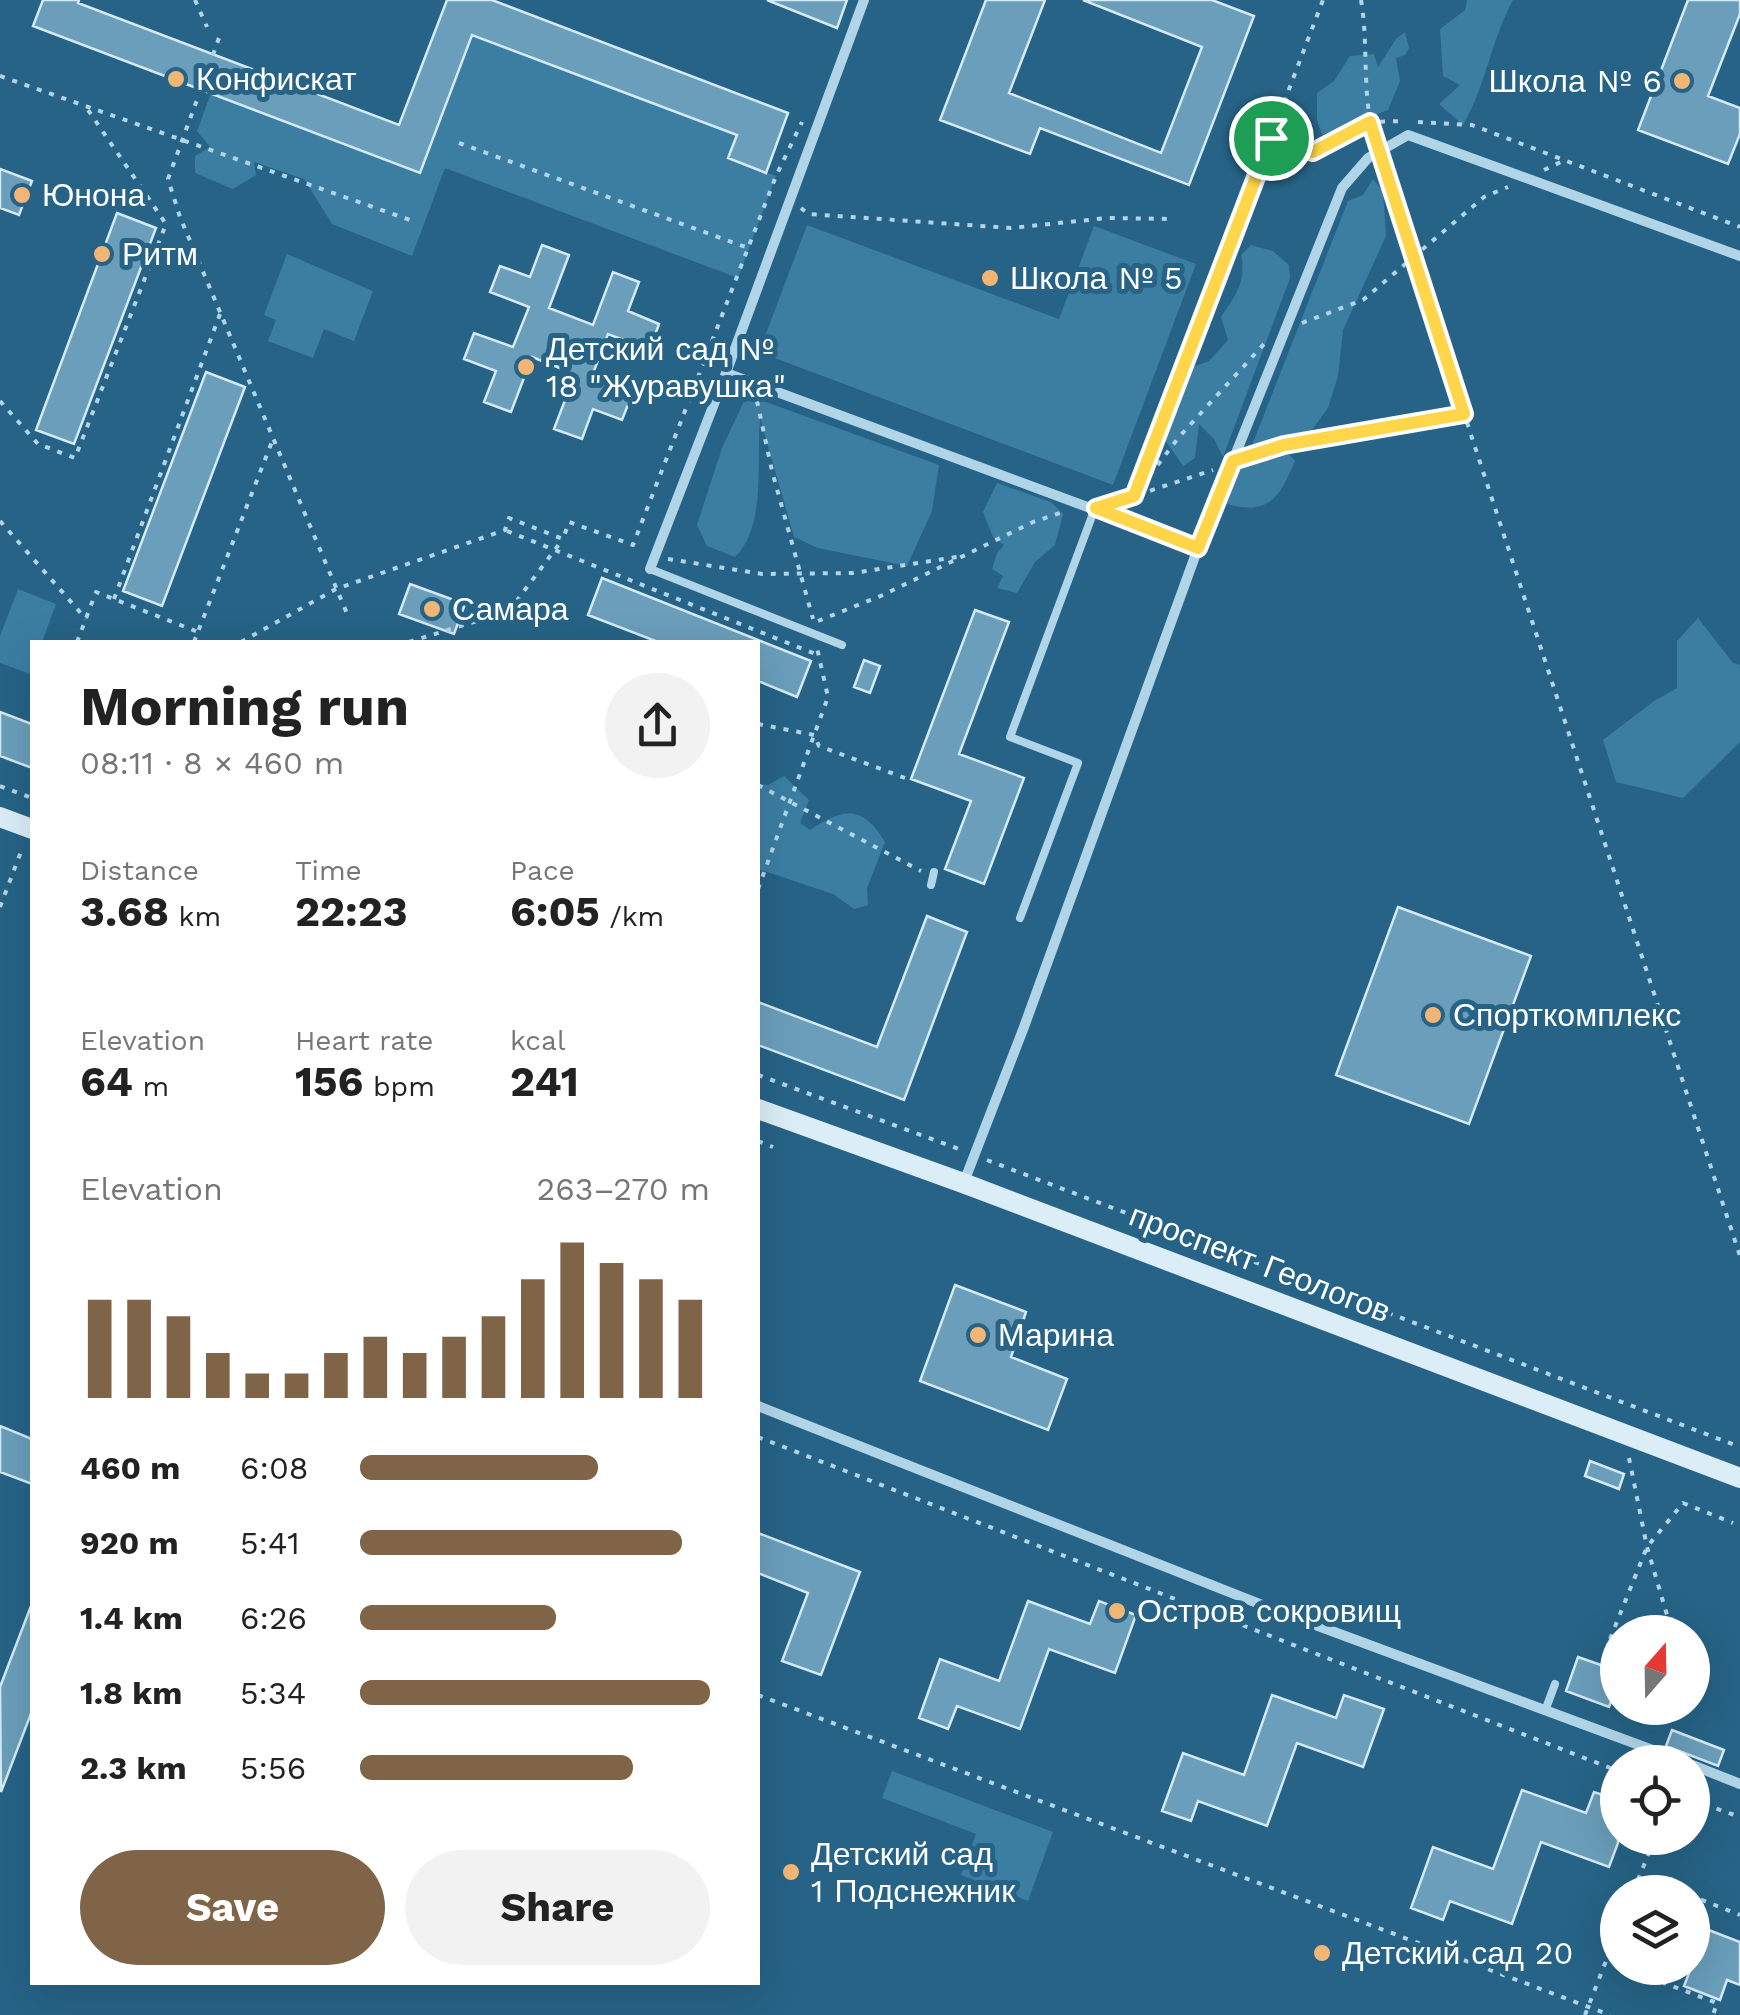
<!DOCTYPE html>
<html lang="en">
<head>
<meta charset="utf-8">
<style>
  body { margin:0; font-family:"Work Sans",sans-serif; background:#f2f2f2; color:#222; height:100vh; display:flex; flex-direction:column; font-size:38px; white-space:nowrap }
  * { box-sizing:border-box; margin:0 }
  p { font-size:32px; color:#767676 }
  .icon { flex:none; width:55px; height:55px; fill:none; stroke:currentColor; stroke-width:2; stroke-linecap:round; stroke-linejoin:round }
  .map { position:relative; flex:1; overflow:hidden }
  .details { position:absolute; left:30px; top:640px; width:730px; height:1345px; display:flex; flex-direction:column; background:#fff; border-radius:0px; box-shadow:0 10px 40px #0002 }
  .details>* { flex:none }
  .needle { width:65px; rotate:20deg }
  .buttons { position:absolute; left:1600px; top:1615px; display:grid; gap:20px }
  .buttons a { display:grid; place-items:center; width:110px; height:110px; border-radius:50%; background:#fff; box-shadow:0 10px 40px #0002; font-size:50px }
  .pin { position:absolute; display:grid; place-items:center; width:85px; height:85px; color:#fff; margin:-42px; border:5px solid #fff; border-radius:50%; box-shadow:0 2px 10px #0007 }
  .round { display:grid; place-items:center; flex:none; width:105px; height:105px; border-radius:52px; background:#f2f2f2 }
  .summary { display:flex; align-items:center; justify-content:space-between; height:170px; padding:0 50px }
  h1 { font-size:55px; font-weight:700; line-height:75px }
  .metrics { display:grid; grid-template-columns:repeat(3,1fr); gap:15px; height:170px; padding:10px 50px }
  .metrics div { display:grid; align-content:center }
  .metrics b { font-size:42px; font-weight:700 }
  .metrics small { font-size:28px; font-weight:400 }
  .metrics p { font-size:28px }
  .chart { height:280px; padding:20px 50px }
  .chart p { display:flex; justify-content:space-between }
  .chart svg { width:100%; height:180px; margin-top:10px; stroke:#7f6448; stroke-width:6 }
  .button { display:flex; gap:20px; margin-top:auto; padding:20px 50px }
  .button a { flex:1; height:115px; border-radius:60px; background:#7f6448; color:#fff; font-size:40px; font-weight:700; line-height:115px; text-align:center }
  .button a+a { background:#f2f2f2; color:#222 }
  ul { padding:0 50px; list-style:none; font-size:32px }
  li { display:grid; grid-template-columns:160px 120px 1fr; align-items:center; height:75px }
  li i { height:25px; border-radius:12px; background:#7f6448 }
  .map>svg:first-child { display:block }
</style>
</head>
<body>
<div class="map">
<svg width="1740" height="2015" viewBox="0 0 1740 2015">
  <rect width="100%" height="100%" fill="#266386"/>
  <!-- green -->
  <path fill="#3b7ea2" d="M1467,0h46c-22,40 -27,86 -50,125l-24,-21 21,-19 -17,-9 -3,-47 25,-19z
    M1405,32l4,16 -4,7 -9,3 4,23 -12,29 -66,25 -5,-15v-27l17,-12 16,-25 24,-2 4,13 18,-28z
    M472,35l265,100 -9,23 48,18 -38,102 -293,-110 -33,88 -80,-32 -28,-45 -50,-17 2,13 -23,14 -38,-16v-17l15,-9 -13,-16 14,-38 209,79z
    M1373,179l10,12 3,45 -43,94 -5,46 -10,32 -16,22 -60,15 96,-244 15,-6z
    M807,225l252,94 35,-93 102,38 -83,221 -354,-133z
    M1251,245l22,6 16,14 1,13 -67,179 -9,-18 -15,-15 -4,34 -12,8 -24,-35 23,-60 27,-10 19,-21 -7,-23c14,-21 26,-36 20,-62z
    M287,254l86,37 -19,50 -30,-12 -11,29 -45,-17 8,-21 -12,-5z
    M747,395l192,70 -7,46 -25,55 -89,-18 -24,-11 -34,-119c-4,41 7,108 -25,139l-28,-11 -10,-21 25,-77z
    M1287,452l8,9c-15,36 -26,55 -68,43l16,-42z
    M997,483l54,19 12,12 -8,31 -20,17 -18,31 -20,-5 6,-12 -11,-7 5,-16 7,-8 -11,-8 -10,-25z
    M18,589l38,15 -14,38h-10l-2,32 -30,-11v-27z
    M1698,618l35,45 7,2v77l-57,56 -67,-16 -13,-42 51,-39 23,-13v-47z
    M784,776l25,24 -9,23 10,7c32,-21 52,-27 75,12l-18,46 1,17 -14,4 -21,-15 -75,-25v-85l10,1z
    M892,1771l161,61 -25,69 -67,-26 15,-41 -94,-36z"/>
  <!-- building -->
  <path fill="#6a9eba" stroke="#d4eaf6" stroke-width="2.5" d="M43,0h36l-1,3 321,122 48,-125h45l296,113 -22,60 -38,-15 9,-23 -265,-100 -52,138 -387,-147z
    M767,0h80l-10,28z
    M986,0h59l-36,93 152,60 41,-106 -119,-47h129l42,16 -65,169 -149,-57 -10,26 -90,-34z
    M1688,0h52v14l-32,82 32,12v26l-12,30 -90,-34z
    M0,169l32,12 -13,34 -19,-7z
    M117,213l39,15 -82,216 -38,-14z
    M542,245l27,10 -20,53 44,17 20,-53 26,10 -11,29 31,13 -9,26 -42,-16 -16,42 41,16 -11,28 -29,-11 -11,30 -28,-10 21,-55 -43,-17 -21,55 -27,-10 12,-31 -32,-12 10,-26 39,14 16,-40 -39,-15 10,-26 30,11z
    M206,372l39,15 -83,219 -39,-15z
    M602,578l209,83 -14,36 -39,-16v-39h-100l-70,-27z
    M410,584l55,20 -11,30 -55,-20z
    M975,610l34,12 -50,132 65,24 -40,106 -39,-15 26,-68 -60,-22z
    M864,660l16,6 -10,27 -16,-6z
    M0,712l32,12v44l-32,-12z
    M1398,907l133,49 -62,168 -133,-49z
    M927,916l40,16 -63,168 -146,-55v-43l119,45z
    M955,1285l71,27 -15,45 56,22 -19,51 -128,-49z
    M0,1426l32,13v45l-32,-12z
    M1590,1461l34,13 -5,15 -34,-13z
    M758,1533l102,39 -39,103 -39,-14 26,-68 -50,-20z
    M1028,1601l62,23 9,-23 37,14 -21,58 -66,-24 -29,80 -63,-23 -9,23 -29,-11 21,-59 59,22z
    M31,1606l1,105 -31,81 -1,-105z
    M1578,1657l40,14v12l-9,24 -43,-16z
    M1272,1695l64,23 8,-23 40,14 -21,58 -66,-24 -30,83 -69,-25 -7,20 -29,-10 21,-58 61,22z
    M1672,1730l52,20 -6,16 -52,-20z
    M1522,1790l64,23 8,-21 24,8v43l-9,24 -68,-25 -29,82 -62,-23 -7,19 -32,-12 22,-61 60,22z
    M1706,1929l34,13v43l-13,-5 -7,20 -36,-14z"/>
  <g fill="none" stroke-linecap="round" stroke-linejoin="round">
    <!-- path -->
    <path stroke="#b1d5e8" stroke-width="4" stroke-dasharray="5 8" stroke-linecap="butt" d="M195,0l12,27
      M1361,0c8,46 0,95 14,140
      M213,55l8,-23
      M0,76l410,144
      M201,89l-33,90 12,38 168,399
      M1418,122l54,3 268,102
      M1236,125l77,27 57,-30 34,-1
      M459,143l292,106
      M1382,163l358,1093
      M1544,170l21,-10
      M801,208l7,6 203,14 96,-10 67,1
      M1302,323l61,-23 121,-103 24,-10
      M0,401l38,43 37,14 91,-234 -80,-117
      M757,401l15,70 41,148
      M1250,455l34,-10 180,-31
      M1136,491l187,-491
      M1134,496l45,-59 85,-93
      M1113,503l100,-33
      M0,521l86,98
      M507,531l311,124
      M668,559l94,15 91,-1 104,-16
      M114,599l106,-285
      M818,621l65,-26 150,-73 27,-9
      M77,642l19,-50 102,40
      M194,642l79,-203
      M241,642l95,-53 169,-59 4,-12 54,21 6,-17 64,23 143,-369 26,-54
      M409,642l100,-31 54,-72
      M758,724l56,11 5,11 86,32
      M758,785l163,86
      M0,786l32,12
      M758,889l70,-192 -11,-49
      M0,907l22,-58
      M758,1075l206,76
      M758,1141l15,6
      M987,1160l753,287
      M758,1437l860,334
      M1629,1458l18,89 25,85
      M1610,1639l37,-92 36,-44 50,20
      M758,1695l852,320
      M1692,1800l48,17
      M1633,1892l22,-54
      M1692,1907l3,-6 7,-1 38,15
      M1669,1968l-5,15 53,20 -4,12
      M1585,2015l33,-85"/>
    <!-- lane -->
    <path stroke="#b1d5e8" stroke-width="8" d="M650,569l192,76
      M931,885l3,-13
      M1020,918l58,-155 -68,-26 85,-229
      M1545,1711l10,-27"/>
    <!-- street -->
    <path stroke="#b1d5e8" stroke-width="10" d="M726,373l472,175
      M650,569l76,-196 138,-373
      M964,1182l60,-155 174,-479 144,-360 26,-30 40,-23 332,121
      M758,1406l517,204 410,152
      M1692,1765l48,19"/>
    <!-- secondary -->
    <path stroke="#dbedf7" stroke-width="20" d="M0,817l32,12
      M758,1109l205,74 777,295"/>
  </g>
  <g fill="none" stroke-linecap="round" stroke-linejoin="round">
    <defs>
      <path id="route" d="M1370,122l94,292 -180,31 -51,16 -35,87 -102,-40 38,-12 137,-358 42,14z"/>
    </defs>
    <!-- route casing -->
    <use href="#route" stroke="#fff" stroke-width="20"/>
    <!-- route -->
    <use href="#route" stroke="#ffd54a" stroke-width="12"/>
  </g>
  <!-- markers -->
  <g fill="#f1b576" stroke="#266386" stroke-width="4">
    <circle cx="176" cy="79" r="10"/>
    <circle cx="1682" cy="81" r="10"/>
    <circle cx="22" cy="195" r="10"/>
    <circle cx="102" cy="254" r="10"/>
    <circle cx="990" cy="278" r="10"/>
    <circle cx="526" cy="367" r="10"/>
    <circle cx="432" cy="609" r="10"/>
    <circle cx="1433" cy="1015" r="10"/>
    <circle cx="978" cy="1335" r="10"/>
    <circle cx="1117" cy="1611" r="10"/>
    <circle cx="791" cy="1872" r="10"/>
    <circle cx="1322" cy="1953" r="10"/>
  </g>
  <g text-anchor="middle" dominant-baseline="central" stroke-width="10" stroke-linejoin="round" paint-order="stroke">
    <!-- poi labels -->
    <g font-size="32" fill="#fff" stroke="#266386" text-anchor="start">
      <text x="196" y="79">Конфискат</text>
      <text x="1662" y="81" text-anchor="end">Школа № 6</text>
      <text x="42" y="195">Юнона</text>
      <text x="122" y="254">Ритм</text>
      <text x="1010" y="278">Школа № 5</text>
      <text x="546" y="349">Детский сад №<tspan x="546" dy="37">18 "Журавушка"</tspan></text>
      <text x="452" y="609">Самара</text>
      <text x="1453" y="1015">Спорткомплекс</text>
      <text x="998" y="1335">Марина</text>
      <text x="1137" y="1611">Остров сокровищ</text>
      <text x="811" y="1854">Детский сад<tspan x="811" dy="37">1 Подснежник</tspan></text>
      <text x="1342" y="1953">Детский сад 20</text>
    </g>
    <!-- street labels -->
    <g font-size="32" fill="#fff" stroke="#266386">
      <text transform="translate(1260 1263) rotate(21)">проспект Геологов</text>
    </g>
  </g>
</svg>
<div class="buttons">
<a><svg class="needle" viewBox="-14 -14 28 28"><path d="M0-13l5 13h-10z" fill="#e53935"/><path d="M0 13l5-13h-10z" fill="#767676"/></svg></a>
<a><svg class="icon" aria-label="locate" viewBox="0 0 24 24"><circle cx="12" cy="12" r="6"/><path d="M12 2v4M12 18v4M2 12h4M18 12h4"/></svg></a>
<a><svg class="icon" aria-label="layers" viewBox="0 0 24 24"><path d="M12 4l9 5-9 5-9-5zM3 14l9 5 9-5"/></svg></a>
</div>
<div class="pin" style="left:1271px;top:138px;background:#1e9e55"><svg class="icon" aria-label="arrive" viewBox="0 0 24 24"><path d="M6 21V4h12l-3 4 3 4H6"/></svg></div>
<section class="details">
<div class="summary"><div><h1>Morning run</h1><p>08:11 · 8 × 460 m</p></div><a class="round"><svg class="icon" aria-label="share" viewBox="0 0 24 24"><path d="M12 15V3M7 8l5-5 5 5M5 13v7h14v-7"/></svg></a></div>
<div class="metrics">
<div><p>Distance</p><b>3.68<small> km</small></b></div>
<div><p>Time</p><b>22:23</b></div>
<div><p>Pace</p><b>6:05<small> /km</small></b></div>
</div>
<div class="metrics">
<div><p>Elevation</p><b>64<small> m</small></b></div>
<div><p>Heart rate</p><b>156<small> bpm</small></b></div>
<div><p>kcal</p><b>241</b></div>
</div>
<div class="chart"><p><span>Elevation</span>263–270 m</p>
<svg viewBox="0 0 160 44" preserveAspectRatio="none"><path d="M5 44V20M15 44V20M25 44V24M35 44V33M45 44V38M55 44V38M65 44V33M75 44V29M85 44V33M95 44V29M105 44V24M115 44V15M125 44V6M135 44V11M145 44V15M155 44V20"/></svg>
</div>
<ul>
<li><b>460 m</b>6:08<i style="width:68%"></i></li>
<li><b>920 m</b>5:41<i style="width:92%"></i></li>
<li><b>1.4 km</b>6:26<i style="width:56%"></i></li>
<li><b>1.8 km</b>5:34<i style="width:100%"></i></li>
<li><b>2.3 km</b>5:56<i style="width:78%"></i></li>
</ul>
<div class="button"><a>Save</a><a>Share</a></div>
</section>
</div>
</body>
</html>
